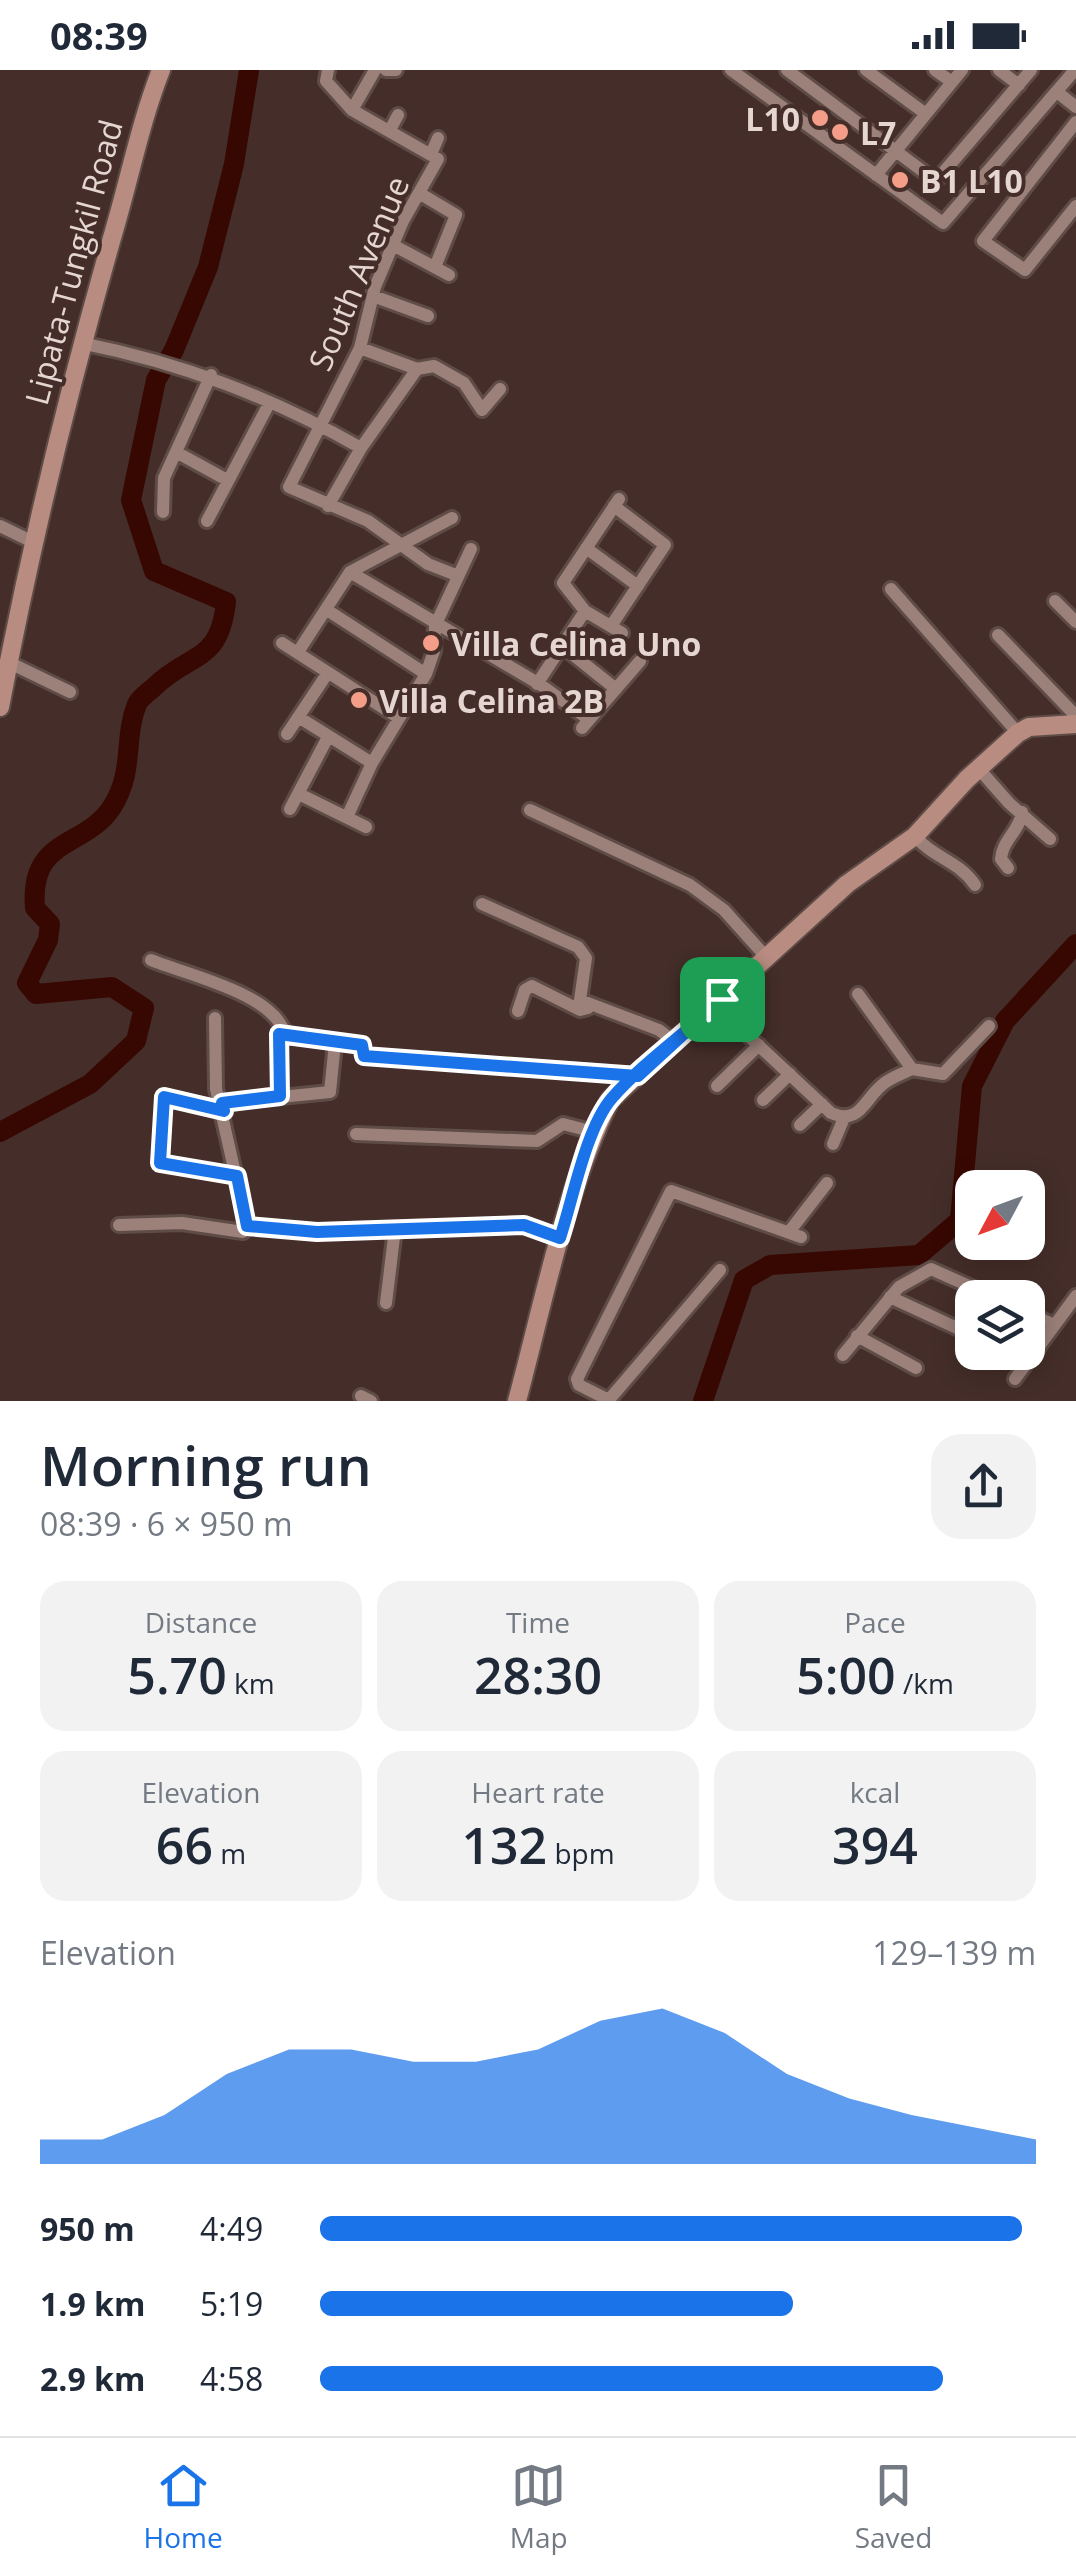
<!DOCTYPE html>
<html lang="en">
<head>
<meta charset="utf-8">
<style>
  body { margin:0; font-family:"Open Sans",sans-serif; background:#f2f2f3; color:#1f2937; height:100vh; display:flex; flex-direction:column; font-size:38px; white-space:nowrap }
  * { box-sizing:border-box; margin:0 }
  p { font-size:32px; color:#747a83 }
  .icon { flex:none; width:55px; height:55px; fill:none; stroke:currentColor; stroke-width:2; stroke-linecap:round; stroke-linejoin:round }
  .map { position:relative; height:1331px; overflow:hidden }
  .side { display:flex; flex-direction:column; background:#fff; flex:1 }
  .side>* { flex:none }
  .needle { width:65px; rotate:229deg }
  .buttons { position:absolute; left:955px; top:1100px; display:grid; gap:20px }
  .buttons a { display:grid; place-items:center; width:90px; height:90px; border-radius:20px; background:#fff; box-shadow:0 5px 25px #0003; font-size:50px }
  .pin { position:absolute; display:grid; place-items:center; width:85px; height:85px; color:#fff; margin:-42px; border-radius:20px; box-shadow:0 5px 15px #0006 }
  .round { display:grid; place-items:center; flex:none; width:105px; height:105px; border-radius:30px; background:#f2f2f3 }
  .overview { display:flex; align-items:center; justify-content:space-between; height:170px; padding:0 40px }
  h1 { font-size:55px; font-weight:600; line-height:75px }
  .figures { display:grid; grid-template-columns:repeat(3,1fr); gap:15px; height:170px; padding:10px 40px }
  .figures div { display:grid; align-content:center; border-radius:25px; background:#f2f2f3; text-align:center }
  .figures b { font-size:50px; font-weight:600 }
  .figures small { font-size:28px; font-weight:400 }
  .figures p { font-size:28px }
  .chart { height:280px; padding:20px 40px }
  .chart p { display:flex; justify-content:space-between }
  .chart svg { width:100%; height:180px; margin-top:10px; fill:#1a73e8; opacity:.7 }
  ul { padding:0 40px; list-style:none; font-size:32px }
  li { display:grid; grid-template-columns:160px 120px 1fr; align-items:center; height:75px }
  li i { height:25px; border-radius:12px; background:#1a73e8 }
  .status { display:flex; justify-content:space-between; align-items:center; height:70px; padding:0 50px; background:#fff; direction:ltr }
  .status svg { height:28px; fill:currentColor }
  .dock { display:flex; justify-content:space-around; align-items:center; height:140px; border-top:2px solid #e0e1e3; background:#fff; font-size:28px; color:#747a83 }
  .dock a { display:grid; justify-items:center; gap:5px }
  .dock .current { color:#1a73e8 }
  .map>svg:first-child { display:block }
</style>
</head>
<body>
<div class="status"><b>08:39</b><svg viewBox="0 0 49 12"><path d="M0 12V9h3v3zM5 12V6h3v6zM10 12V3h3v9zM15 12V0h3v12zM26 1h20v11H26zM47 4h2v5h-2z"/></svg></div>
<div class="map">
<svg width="1076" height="1331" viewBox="0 0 1076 1331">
  <rect width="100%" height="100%" fill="#452e29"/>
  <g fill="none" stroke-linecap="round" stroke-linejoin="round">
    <!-- river -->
    <path stroke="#370801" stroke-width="20" d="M0,1062l90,-48 46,-43 8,-33 -32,-21 -76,7 -9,-11 21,-43 2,-16 -15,-16c-6,-72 50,-59 77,-101 23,-36 11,-68 25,-103 3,-6 11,-12 16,-16 37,-37 66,-23 73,-86l-72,-31 -23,-71 25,-120 18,-30 34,-83 26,-103 15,-94
      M703,1331l41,-121 26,-15 149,-10 41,-35 12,-134 33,-65 71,-77"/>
    <defs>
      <path id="street" d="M328,0l-2,11 26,29 86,49 -35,62 -28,66 -15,61 -71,139 79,34 60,43 28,11
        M386,0h10
        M731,0l212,153 132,-153
        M787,0l149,111 95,-111
        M866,0l60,44
        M935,0l17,12
        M999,0l20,15
        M1057,22l19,15
        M352,40l23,-40
        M1076,52l-93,119 42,29 51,-64
        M390,60l8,-15
        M432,82l6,-14
        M876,105l86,-105
        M419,123l37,22 -21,52
        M393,175l56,30
        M373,226l55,20
        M81,273c101,20 190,54 280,105
        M360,278l57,21
        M176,382l51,28
        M619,429l-56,84 22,28 37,22
        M328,436l33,-58 56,-79 17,-3 30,17 18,27 18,-21
        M163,442l1,-34 47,-103
        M207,451l63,-119
        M0,456l33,16
        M586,478l52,38
        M350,502l191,113 47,34
        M891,519l127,144
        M1055,531l21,21
        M327,540l99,64
        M611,556l54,-81 -51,-39
        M998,565l78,81
        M282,573l117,75
        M562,576l54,43
        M298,582l52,-80 102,-54
        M8,592l62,30
        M537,614l48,-73
        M300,648l72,45
        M582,658l58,-67
        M287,664l40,-60
        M979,699l30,34 41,36
        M301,725l65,32
        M290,739l38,-72
        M530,740l160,75 34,25 43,48
        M347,747l25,-54 54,-89 8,-23 1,-25 36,-77
        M915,766c18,22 43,24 60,49
        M1008,798l-7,-9c1,-19 19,-28 21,-47
        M482,834l96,43 8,11 -6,42 79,30 16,12
        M151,890c36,15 125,34 134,75
        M711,939l30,20 -19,-30
        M518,941l7,-21 7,-4 48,24 8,-2
        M215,948l1,71 31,137
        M741,959l90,84c29,12 32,-12 51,-28 8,-7 20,-11 30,-16l-54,-75
        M912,999l31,5 46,-48
        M717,1016l42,-41
        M280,1026l-1,-61 83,10 1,11 275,19
        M763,1030l27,-26
        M222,1033l108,-11 5,-49
        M224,1041l-59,-14 -5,66 77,13
        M800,1055l22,-21
        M356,1064l181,7 26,-17 31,8
        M833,1074l11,-26
        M119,1155l63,-2 61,9 4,-6 70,6 207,-7 36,13
        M789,1162l38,-49
        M890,1227l82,38
        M386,1233l9,-74
        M1028,1243l24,11
        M857,1266l59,32
        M1011,1282l16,8
        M843,1285l56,-68 32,-18 65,29
        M1015,1309l61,-83
        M361,1326l10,5
        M609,1330l-30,-15 -2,-6 94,-188 130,46
        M608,1331l112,-131"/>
      <path id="secondary" d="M0,637c31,-163 70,-324 116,-483 15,-52 25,-103 45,-154
        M517,1331c27,-100 47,-208 93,-301l237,-216 68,-48 52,-57 51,-46 11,-6 47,-3"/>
    </defs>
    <!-- street casing -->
    <use href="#street" stroke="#5f4c47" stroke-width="18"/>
    <!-- secondary casing -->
    <use href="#secondary" stroke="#5f4c47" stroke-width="22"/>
    <!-- street -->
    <use href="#street" stroke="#9c817a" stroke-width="12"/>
    <!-- secondary -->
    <use href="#secondary" stroke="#b88c80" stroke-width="18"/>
  </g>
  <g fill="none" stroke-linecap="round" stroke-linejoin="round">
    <defs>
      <path id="route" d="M722,929l-84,77 -274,-20 -2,-11 -83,-11 1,62 -58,7 2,8 -60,-14 -4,66 77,13 10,50 70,6 207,-7 36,13c13,-39 26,-110 52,-140 28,-32 67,-60 99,-89l30,19 -19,-29"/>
    </defs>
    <!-- route casing -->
    <use href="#route" stroke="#fff" stroke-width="20"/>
    <!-- route -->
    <use href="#route" stroke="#1a73e8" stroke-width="12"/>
  </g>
  <!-- markers -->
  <g fill="#f49e89" stroke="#452e29" stroke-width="4">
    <circle cx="820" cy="48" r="10"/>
    <circle cx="840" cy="62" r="10"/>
    <circle cx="900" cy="110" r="10"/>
    <circle cx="431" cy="573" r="10"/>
    <circle cx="359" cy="630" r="10"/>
  </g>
  <g text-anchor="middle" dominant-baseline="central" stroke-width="8" stroke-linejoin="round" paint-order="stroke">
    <!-- poi labels -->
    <g font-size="32" font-weight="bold" fill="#e5d6d2" stroke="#452e29" text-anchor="start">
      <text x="800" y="48" text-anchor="end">L10</text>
      <text x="860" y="62">L7</text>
      <text x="920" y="110">B1 L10</text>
      <text x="451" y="573">Villa Celina Uno</text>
      <text x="379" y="630">Villa Celina 2B</text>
    </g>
    <!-- street labels -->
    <g font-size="32" fill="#e5d6d2" stroke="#452e29">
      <text transform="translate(73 192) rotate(-75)">Lipata-Tungkil Road</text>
      <text transform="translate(358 203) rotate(-67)">South Avenue</text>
    </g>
  </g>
</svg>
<div class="buttons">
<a><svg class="needle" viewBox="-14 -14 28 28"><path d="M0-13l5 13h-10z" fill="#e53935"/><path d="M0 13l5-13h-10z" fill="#747a83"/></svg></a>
<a><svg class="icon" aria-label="layers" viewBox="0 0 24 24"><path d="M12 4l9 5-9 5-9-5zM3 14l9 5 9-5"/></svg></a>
</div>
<div class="pin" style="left:722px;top:929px;background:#1e9e55"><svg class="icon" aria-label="arrive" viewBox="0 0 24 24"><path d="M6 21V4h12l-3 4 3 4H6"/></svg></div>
</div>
<section class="side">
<div class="overview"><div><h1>Morning run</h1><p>08:39 · 6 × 950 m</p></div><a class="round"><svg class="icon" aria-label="share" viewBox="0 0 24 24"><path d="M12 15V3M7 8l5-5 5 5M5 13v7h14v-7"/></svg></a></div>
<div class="figures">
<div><p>Distance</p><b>5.70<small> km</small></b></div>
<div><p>Time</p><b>28:30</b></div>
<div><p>Pace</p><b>5:00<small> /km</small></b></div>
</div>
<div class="figures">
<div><p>Elevation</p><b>66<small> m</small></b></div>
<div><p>Heart rate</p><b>132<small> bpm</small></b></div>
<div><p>kcal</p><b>394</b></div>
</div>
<div class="chart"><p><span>Elevation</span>129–139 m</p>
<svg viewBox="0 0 160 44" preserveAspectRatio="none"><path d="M0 44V38L10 38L20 32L30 22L40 16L50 16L60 19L70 19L80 16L90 9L100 6L110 12L120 22L130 28L140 32L150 35L160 38V44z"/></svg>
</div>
<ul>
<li><b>950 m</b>4:49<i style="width:98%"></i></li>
<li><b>1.9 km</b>5:19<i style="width:66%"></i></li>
<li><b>2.9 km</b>4:58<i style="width:87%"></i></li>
</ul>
</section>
<nav class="dock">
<a class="current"><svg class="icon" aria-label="home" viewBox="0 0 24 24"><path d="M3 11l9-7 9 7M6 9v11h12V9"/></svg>Home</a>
<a><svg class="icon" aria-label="map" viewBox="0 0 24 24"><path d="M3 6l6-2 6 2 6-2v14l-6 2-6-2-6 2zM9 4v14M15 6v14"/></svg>Map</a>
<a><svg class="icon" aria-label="saved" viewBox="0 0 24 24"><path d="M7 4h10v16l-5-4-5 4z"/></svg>Saved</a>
</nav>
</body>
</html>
